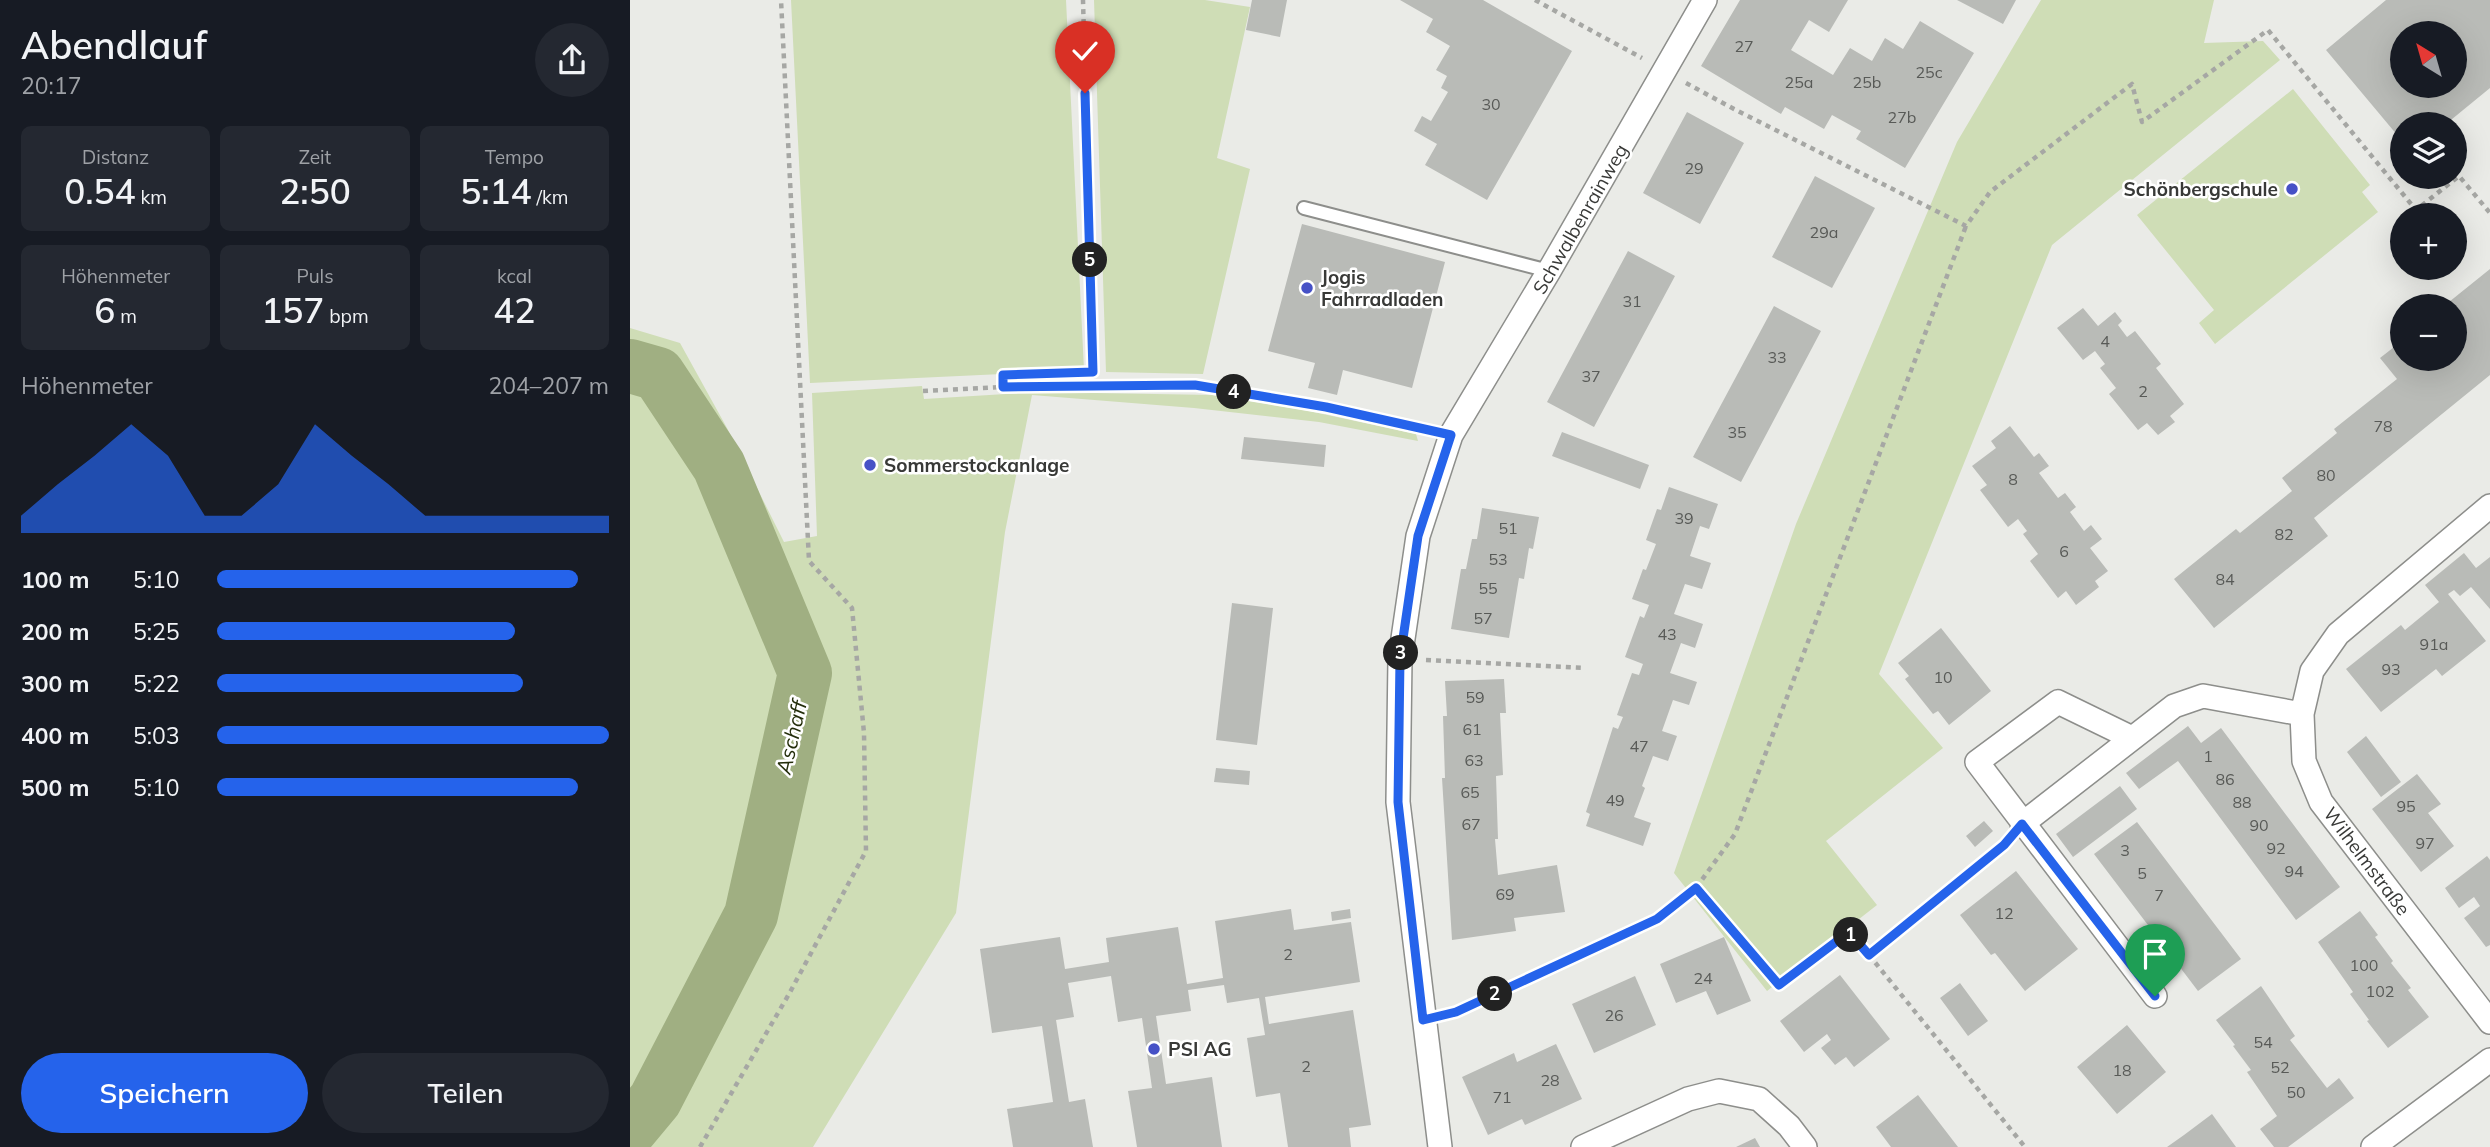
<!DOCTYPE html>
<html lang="de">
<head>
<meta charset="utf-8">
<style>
  body { margin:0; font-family:Mulish,sans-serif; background:#242831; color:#f1f3f6; height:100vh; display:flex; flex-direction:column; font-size:26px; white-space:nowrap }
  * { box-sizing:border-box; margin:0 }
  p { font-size:23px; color:#9ea1a6 }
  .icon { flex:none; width:38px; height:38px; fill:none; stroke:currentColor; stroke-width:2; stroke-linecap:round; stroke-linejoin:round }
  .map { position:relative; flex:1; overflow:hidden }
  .drawer { display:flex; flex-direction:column; background:#171b24; width:630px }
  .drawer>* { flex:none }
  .needle { width:46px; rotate:323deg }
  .controls { position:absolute; left:1760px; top:21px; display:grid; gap:14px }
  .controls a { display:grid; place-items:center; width:77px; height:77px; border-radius:50%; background:#171b24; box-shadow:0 7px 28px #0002; font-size:35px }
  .pin { position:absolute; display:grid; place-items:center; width:60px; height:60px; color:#fff; margin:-72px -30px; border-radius:50% 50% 50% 0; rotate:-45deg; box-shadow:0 0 7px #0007 }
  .pin .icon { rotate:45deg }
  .km { position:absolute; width:35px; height:35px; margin:-18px; border-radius:50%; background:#222; color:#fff; font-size:19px; line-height:35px; text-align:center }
  .round { display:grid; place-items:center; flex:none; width:74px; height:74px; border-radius:37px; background:#242831 }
  .summary { display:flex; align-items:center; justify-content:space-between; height:119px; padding:0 21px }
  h1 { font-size:38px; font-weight:600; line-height:52px }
  .stats { display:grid; grid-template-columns:repeat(3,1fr); gap:10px; height:119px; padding:7px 21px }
  .stats div { display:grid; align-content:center; border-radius:10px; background:#242831; text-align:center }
  .stats b { font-size:35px; font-weight:600 }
  .stats small { font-size:19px; font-weight:400 }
  .stats p { font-size:19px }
  .chart { height:196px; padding:14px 21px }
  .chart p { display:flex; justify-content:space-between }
  .chart svg { width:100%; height:126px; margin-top:7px; fill:#2563eb; opacity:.7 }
  .cta { display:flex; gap:14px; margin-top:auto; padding:14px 21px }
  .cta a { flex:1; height:80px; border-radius:42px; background:#2563eb; color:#fff; font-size:28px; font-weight:600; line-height:80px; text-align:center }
  .cta a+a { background:#242831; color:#f1f3f6 }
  ul { padding:0 21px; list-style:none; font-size:23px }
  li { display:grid; grid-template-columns:112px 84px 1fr; align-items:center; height:52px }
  li i { height:18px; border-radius:9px; background:#2563eb }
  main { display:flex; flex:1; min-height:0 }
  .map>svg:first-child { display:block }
</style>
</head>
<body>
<main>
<section class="drawer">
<div class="summary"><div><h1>Abendlauf</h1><p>20:17</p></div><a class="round"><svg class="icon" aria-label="share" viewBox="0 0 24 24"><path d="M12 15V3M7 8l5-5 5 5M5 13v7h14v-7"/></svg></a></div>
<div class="stats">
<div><p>Distanz</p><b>0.54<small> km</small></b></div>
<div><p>Zeit</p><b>2:50</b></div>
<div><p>Tempo</p><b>5:14<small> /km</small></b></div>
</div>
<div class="stats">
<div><p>Höhenmeter</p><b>6<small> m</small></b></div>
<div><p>Puls</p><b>157<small> bpm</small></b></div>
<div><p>kcal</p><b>42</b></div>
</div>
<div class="chart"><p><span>Höhenmeter</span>204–207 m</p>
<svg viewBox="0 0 160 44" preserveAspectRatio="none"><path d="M0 44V38L10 27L20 17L30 6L40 17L50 38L60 38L70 27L80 6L90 17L100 27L110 38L120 38L130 38L140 38L150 38L160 38V44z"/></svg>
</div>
<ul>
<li><b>100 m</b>5:10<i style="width:92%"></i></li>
<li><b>200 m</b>5:25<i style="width:76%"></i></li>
<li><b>300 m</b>5:22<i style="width:78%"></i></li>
<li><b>400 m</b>5:03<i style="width:100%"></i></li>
<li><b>500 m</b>5:10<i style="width:92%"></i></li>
</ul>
<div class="cta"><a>Speichern</a><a>Teilen</a></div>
</section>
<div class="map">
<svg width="1860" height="1147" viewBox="0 0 1860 1147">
  <rect width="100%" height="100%" fill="#eaebe7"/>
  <!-- green -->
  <path fill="#cfddb6" d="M161,0h275l18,370 -274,13z
    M464,0h111l45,7 -33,151 33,11 -47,205 -97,-2z
    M1411,0h173l-10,43 59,-2 17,19 -228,185 -173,429 64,74 -117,93 51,64 -110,86 -93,-118 122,-349 161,-382z
    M1663,89l77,96 -8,7 16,20 -163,132 -16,-21 15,-13 -77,-95z
    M0,328l50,15 47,85 57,114 33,-6 -5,-143 110,-7 2,13 113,-7 176,3 96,16 107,23 2,7 -99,-19 -125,-14 -162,-13 -27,137 -49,381 -143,234h-183z"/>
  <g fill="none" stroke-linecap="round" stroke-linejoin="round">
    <!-- river -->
    <path stroke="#a0af82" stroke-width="54" d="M0,366l28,8 61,92 86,207 -54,242 -96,185 -25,30"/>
  </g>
  <!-- building -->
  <path fill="#b9bbb7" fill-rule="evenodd" d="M622,0h35l-7,37 -34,-7z
    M770,0h83l89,51 -85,149 -62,-35 12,-21 -23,-13 8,-15 9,5 17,-29 -7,-4 6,-12 -11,-6 14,-24 -24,-14 7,-13z
    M1110,0h108l-19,32 -20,-12 -18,30 42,25 17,-27 22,13 13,-23 18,11 17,-28 54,32 -69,115 -49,-29 5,-8 -29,-16 -8,14 -39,-22 -4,7 -80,-48z
    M1327,0h59l-13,24z
    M1756,0h104v88l-44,36h-43v18l-77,-92zM1773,33h52v53h-52z
    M1057,112l57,31 -44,81 -57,-31z
    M1185,176l60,32 -43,80 -60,-31z
    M672,224l143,38 -33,126 -69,-18 -6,25 -29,-7 7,-25 -47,-12z
    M998,251l47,25 -81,151 -47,-25z
    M1860,269v106l-176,143 14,18 -114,92 -40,-49 62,-50 4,4 52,-42 -10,-13 55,-45 -3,-4 63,-50 -17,-21 23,-18v19h52v-53h-11z
    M1144,306l47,25 -80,151 -48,-25z
    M1453,308l15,18 17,-14 7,9 -4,4 9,12 8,-6 26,33 -5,4 28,36 -14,12 5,6 -17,13 -11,-12 -9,7 -29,-36 7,-6 -16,-20 5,-4 -10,-13 -12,9 -26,-32z
    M1380,426l24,31 5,-4 10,13 -10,7 19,25 7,-5 11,14 -6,5 14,19 7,-6 11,14 -12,9 18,23 -13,10 4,6 -23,18 -10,-14 -8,7 -28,-37 8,-7 -15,-20 4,-3 -9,-12 -10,8 -28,-37 7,-5 -15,-19 24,-18 -5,-7z
    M932,432l87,33 -9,24 -88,-33z
    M614,437l82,8 -2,22 -83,-8z
    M1039,487l49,17 -9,25 -9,-3 -10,30 21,7 -9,26 -17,-5 -11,30 29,10 -8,24 -14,-5 -11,30 27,9 -8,23 -16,-5 -11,31 15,5 -9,25 -15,-5 -11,30 3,2 -11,29 17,6 -8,23 -57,-20 4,-12 -4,-2 27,-85 5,2 5,-12 -6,-2 15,-42 7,2 4,-11 -18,-7 15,-41 4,2 5,-13 -17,-6 11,-30 3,1 10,-26 -10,-4 11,-31 4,1z
    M852,508l57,9 -6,32 -4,-1 -5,31 -5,-1 -10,60 -58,-9 10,-60h5l6,-30h5z
    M1834,553l12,15 14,-11v52l-19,-22 -11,9 -6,-6 -6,4 38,47 -44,35 -6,-7 -55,43 -35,-43 55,-44 4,5 34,-28 -14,-17z
    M602,603l41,5 -16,137 -41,-5z
    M1311,628l50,63 -42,34 -11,-14 -5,3 -28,-35 4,-3 -11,-13z
    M874,679l2,34h-6l3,62 -7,1 2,63h-3l3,36 59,-10 8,47 -51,6 2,13 -64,9 -10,-162h3l-2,-62h4l-2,-35z
    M1558,726l13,17 20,-15 119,159 -44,33 -118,-159 -39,28 -13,-16z
    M1736,736l35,46 -20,15 -34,-45z
    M586,768l34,3 -1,14 -35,-3z
    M1787,774l24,30 -13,9 26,33 -33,26 -49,-63z
    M1490,786l17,23 -64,48 -17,-23z
    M1354,821l9,10 -18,16 -9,-11z
    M1507,822l104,137 -43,32 -104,-137z
    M1857,856l3,4v85l-4,2 -22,-29 16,-12 -6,-9 -15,11 -14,-20z
    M1386,871l62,78 -53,42 -30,-38 -4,2 -31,-40z
    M661,909l3,21 57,-8 9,60 -95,15 4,27 84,-14 18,115 -22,3 2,19h-63l-8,-54 -24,4 -9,-59 18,-3 -6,-37 -32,5 -3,-18 -36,5 3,21 -35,5 10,68 46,-7 10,70h-85l-9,-56 24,-3 -10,-70 -24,4 -7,-46 -43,7 6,34 -18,3 13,82 16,-3 8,48h-80l-6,-38 46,-7 -11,-76 -50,7 -12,-84 80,-12 5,32 44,-7 -3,-24 72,-11 9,57 36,-6 -8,-57z
    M720,909l1,9 -19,3 -1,-9z
    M1730,911l18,24 -3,2 18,24 -2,2 20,25 -3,2 21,27 -41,31 -21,-27 2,-1 -19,-26 3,-2 -35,-50z
    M1094,937l27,64 -34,14 -11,-24 -30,12 -16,-39z
    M1210,975l50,64 -36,28 -8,-10 -11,8 -14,-17 10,-8 -4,-6 -23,18 -24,-31z
    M1005,976l21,49 -62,28 -22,-49z
    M1330,983l28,38 -20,15 -28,-38z
    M1631,986l34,50 -5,4 37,48 12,-10 15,20 -66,49h-14l-14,-18 17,-13 -30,-44 4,-2 -18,-24 2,-1 -19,-25z
    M1497,1025l39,47 -49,42 -40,-47z
    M926,1044l26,55 -57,26 -3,-6 -34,16 -26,-58 52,-24 3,9z
    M1288,1095l40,52h-67l-15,-20z
    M1582,1114l24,33h-69l17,-12z
    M1125,1138l5,9h-24z"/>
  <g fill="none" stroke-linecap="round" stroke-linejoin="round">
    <defs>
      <path id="lane" d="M674,208l245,63"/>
      <path id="street" d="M1860,506l-152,128 -26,37 -10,43 2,47 17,41 169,220
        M1502,738l-74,-36 -81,60 178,234
        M1392,824l152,-118 29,-10 99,18
        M810,1147l-42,-345 2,-143 18,-123 33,-101 98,-164 156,-271
        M953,1147l105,-48 31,-8 40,8 30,27 16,21
        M1743,1147l117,-87"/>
    </defs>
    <!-- lane casing -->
    <use href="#lane" stroke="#8d8e8b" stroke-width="16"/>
    <!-- street casing -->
    <use href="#street" stroke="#8d8e8b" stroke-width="26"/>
    <!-- path -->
    <path stroke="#a6a7a4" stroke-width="4.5" stroke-dasharray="5 5" stroke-linecap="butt" d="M905,0l107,58
      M1056,83l48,26 232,117 24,-34 142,-108 10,38 126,-92 148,180 43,-34 31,37
      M373,387v-12l90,-3 -10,-372
      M293,391l80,-4 192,-2 131,22 101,23
      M796,660l159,8
      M1066,888l83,97 70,-53 20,23 137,-112
      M1239,955l156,192
      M818,1014l209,-95 39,-31 39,-54 231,-608
      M70,1147l89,-153 77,-143 -2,-118 -12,-125 -43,-47 -28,-561"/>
    <!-- lane -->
    <use href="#lane" stroke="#fff" stroke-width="12"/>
    <!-- street -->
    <use href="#street" stroke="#fff" stroke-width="23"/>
  </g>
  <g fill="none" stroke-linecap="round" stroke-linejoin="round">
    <defs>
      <path id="route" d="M455,93l8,279 -90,3v12l192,-2 131,22 125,28 -33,101 -18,123 -2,143 25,218 33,-8 201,-93 39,-31 83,97 70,-53 20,23 135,-110 18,-21 133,172"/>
    </defs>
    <!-- route casing -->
    <use href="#route" stroke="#fff" stroke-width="14"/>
    <!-- route -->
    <use href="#route" stroke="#2563eb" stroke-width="9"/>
  </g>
  <!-- markers -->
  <g fill="#4651c6" stroke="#fff" stroke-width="2.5">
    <circle cx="1662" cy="189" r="7"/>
    <circle cx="677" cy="288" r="7"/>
    <circle cx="240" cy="465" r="7"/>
    <circle cx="524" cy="1049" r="7"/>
  </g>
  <g text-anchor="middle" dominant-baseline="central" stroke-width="5" stroke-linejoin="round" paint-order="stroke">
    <!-- number labels -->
    <g font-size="16" fill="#585a57">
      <text x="1114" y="46">27</text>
      <text x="1299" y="72">25c</text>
      <text x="1169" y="82">25a</text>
      <text x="1237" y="82">25b</text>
      <text x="861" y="104">30</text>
      <text x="1272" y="117">27b</text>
      <text x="1064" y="168">29</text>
      <text x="1194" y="232">29a</text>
      <text x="1002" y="301">31</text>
      <text x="1475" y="341">4</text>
      <text x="1147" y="357">33</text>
      <text x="961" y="376">37</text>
      <text x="1513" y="391">2</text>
      <text x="1753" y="426">78</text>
      <text x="1107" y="432">35</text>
      <text x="1696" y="475">80</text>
      <text x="1383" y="479">8</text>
      <text x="1054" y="518">39</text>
      <text x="878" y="528">51</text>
      <text x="1654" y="534">82</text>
      <text x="1434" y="551">6</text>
      <text x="868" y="559">53</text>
      <text x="1595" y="579">84</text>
      <text x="858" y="588">55</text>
      <text x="853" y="618">57</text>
      <text x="1037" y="634">43</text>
      <text x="1804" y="644">91a</text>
      <text x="1761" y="669">93</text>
      <text x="1313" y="677">10</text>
      <text x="845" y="697">59</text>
      <text x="842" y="729">61</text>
      <text x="1009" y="746">47</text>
      <text x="1578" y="756">1</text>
      <text x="844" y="760">63</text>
      <text x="1595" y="779">86</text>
      <text x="840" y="792">65</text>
      <text x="985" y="800">49</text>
      <text x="1612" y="802">88</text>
      <text x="1776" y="806">95</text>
      <text x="841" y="824">67</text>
      <text x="1629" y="825">90</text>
      <text x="1795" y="843">97</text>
      <text x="1646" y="848">92</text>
      <text x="1495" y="850">3</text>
      <text x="1664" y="871">94</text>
      <text x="1512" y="873">5</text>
      <text x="875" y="894">69</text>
      <text x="1529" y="895">7</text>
      <text x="1374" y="913">12</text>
      <text x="658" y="954">2</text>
      <text x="1734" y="965">100</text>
      <text x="1073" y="978">24</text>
      <text x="1750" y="991">102</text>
      <text x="984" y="1015">26</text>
      <text x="1633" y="1042">54</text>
      <text x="676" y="1066">2</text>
      <text x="1650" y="1067">52</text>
      <text x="1492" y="1070">18</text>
      <text x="920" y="1080">28</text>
      <text x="1666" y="1092">50</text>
      <text x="872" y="1097">71</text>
    </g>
    <!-- poi labels -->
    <g font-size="19" font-weight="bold" fill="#383937" stroke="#fff" text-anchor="start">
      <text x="1648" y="189" text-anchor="end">Schönbergschule</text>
      <text x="691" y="277">Jogis<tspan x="691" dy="22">Fahrradladen</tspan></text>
      <text x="254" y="465">Sommerstockanlage</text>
      <text x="538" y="1049">PSI AG</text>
    </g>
    <!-- street labels -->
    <g font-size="19" fill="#383937" stroke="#fff">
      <text transform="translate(950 219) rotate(-60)">Schwalbenrainweg</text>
      <text transform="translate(1737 861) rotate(53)">Wilhelmstraße</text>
    </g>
    <!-- water labels -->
    <g font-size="21" font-style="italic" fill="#242e0b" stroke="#fff">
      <text transform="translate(161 737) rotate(-77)">Aschaff</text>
    </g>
  </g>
</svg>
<div class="controls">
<a><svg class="needle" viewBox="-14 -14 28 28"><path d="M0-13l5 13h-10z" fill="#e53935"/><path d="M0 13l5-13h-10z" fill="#9ea1a6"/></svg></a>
<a><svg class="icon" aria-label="layers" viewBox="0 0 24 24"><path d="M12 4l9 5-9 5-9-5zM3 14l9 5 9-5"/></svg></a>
<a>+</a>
<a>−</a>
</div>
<div class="pin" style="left:1525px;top:996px;background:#1e9e55"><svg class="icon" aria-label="arrive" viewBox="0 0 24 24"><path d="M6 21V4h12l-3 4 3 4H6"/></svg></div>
<div class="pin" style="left:455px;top:93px;background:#d93025"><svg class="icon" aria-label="check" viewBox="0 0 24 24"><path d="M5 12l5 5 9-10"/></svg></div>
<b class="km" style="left:1221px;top:935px">1</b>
<b class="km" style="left:865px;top:994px">2</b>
<b class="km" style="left:771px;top:653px">3</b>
<b class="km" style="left:604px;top:392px">4</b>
<b class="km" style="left:460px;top:260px">5</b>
</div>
</main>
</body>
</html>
